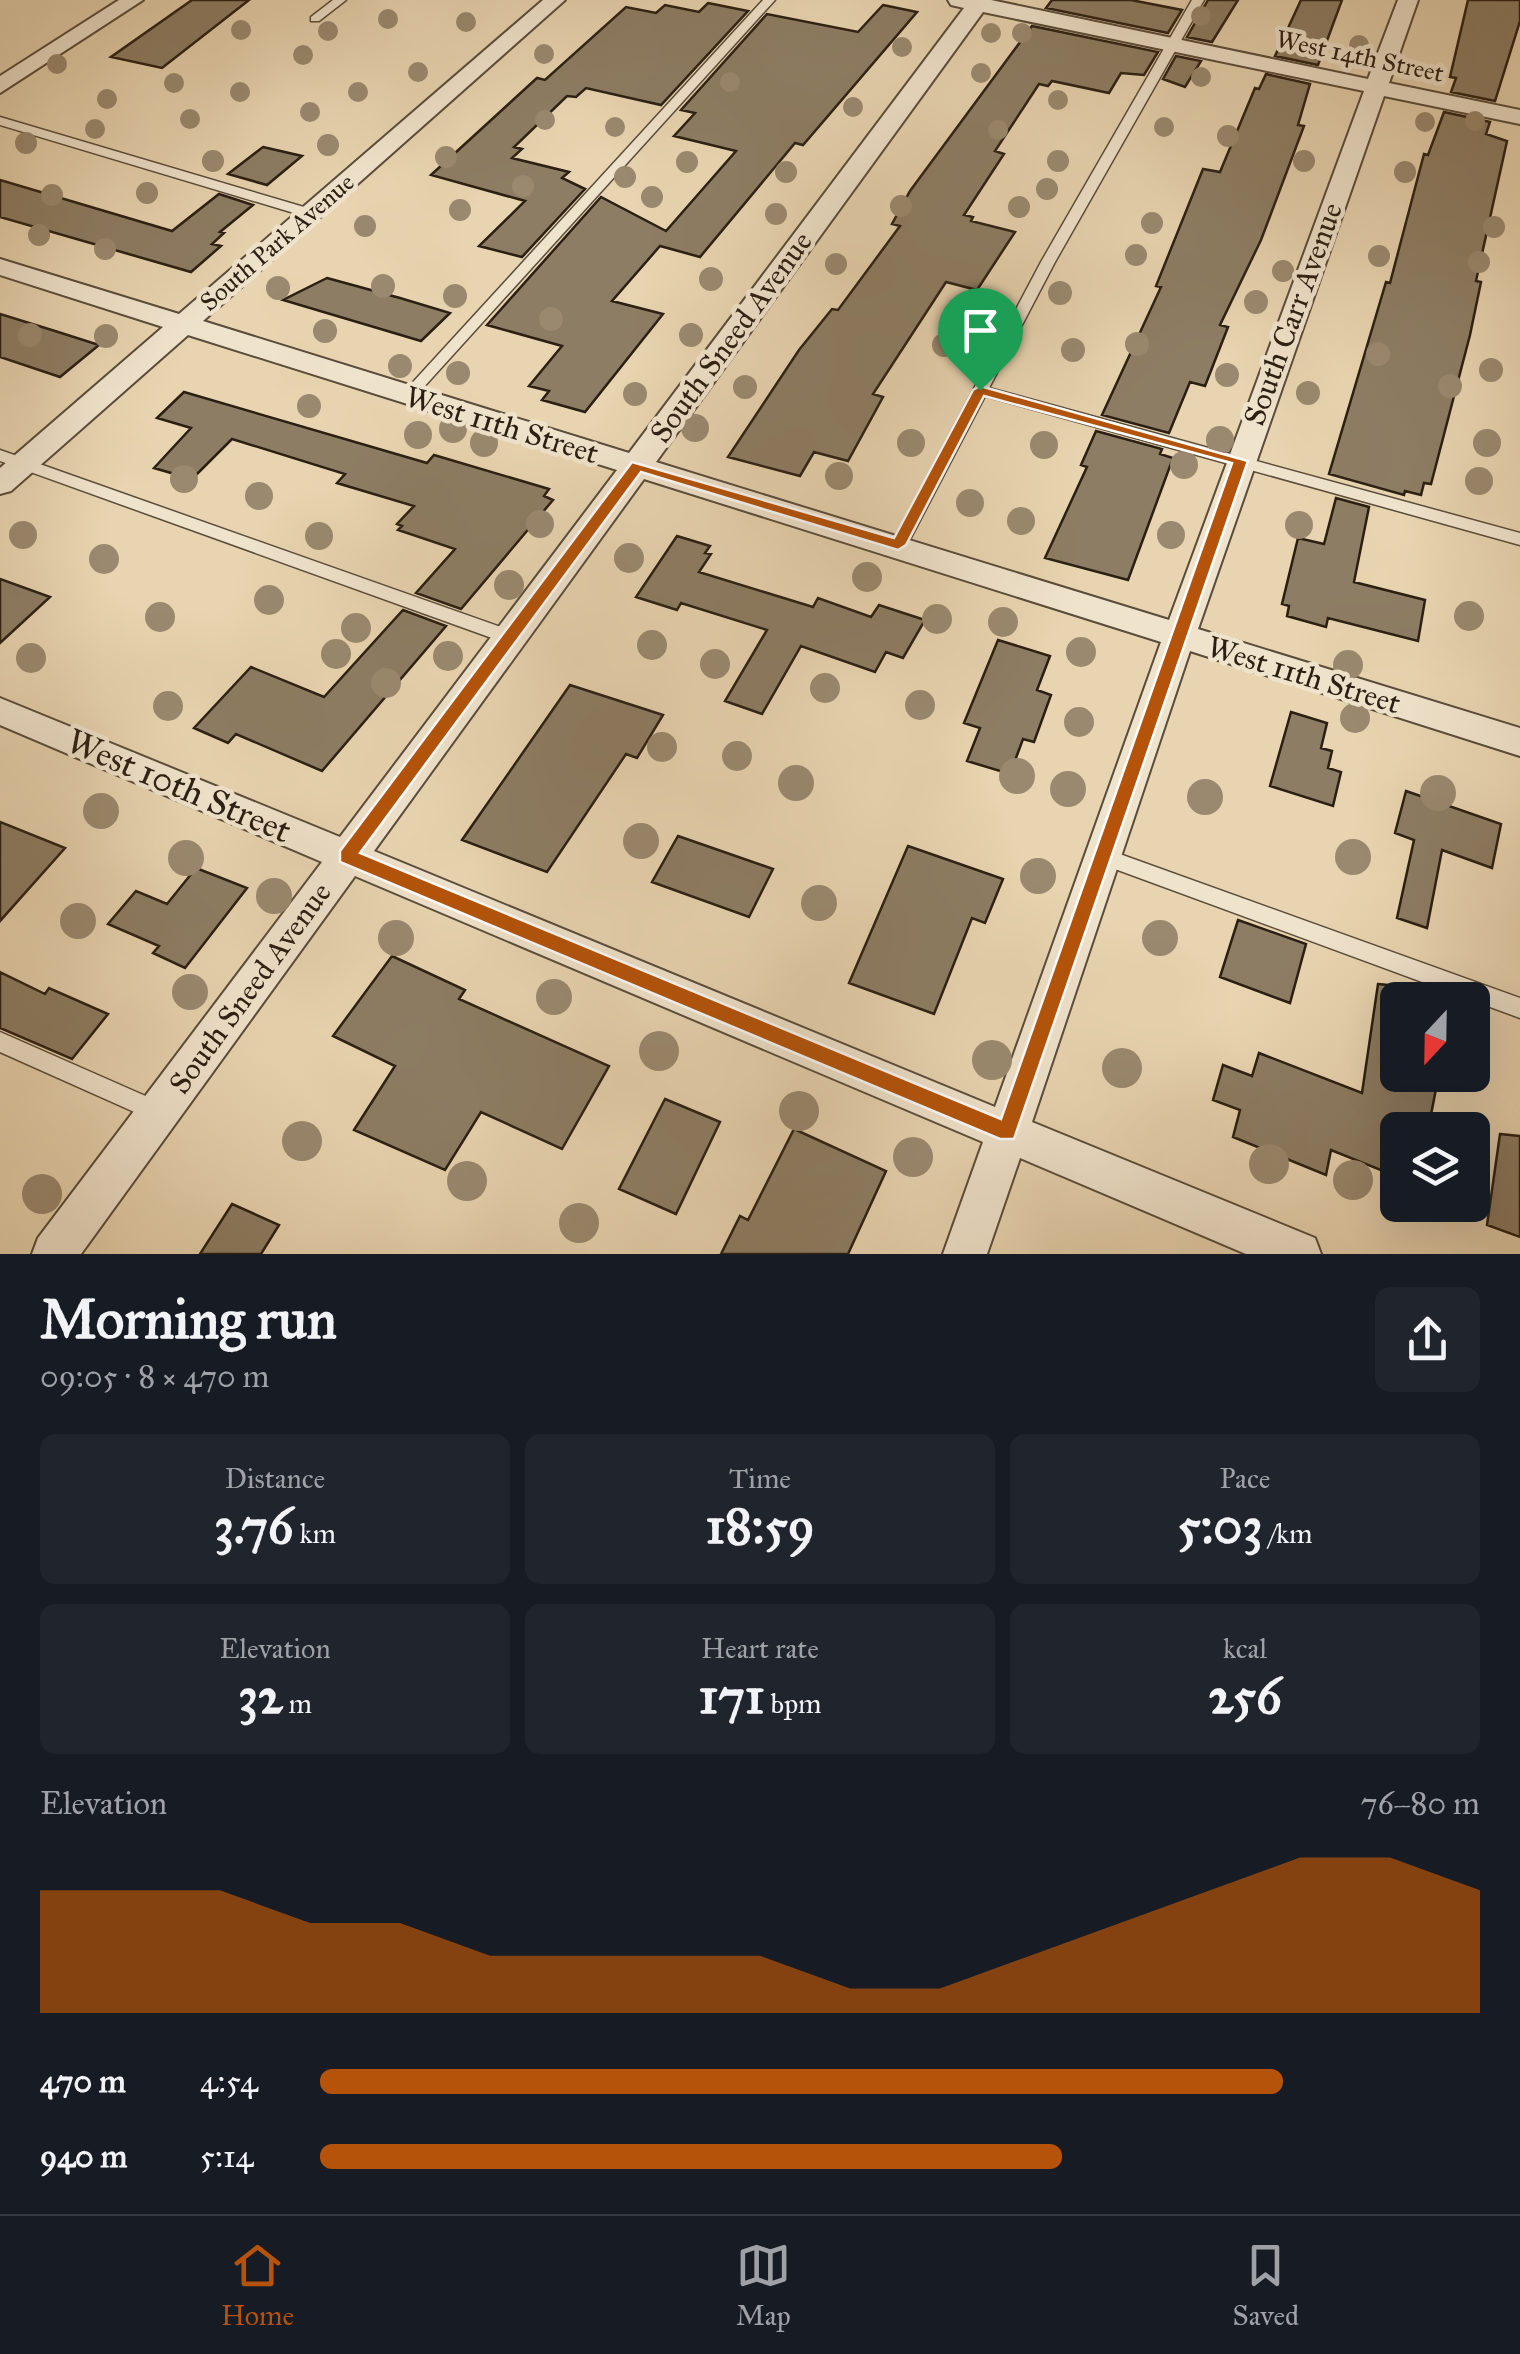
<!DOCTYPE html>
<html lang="en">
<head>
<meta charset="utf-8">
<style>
  body { margin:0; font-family:"IM FELL Great Primer",serif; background:#20242c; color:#f1f3f6; height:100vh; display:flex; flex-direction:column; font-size:38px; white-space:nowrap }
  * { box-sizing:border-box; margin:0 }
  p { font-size:32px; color:#9ea1a6 }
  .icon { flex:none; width:55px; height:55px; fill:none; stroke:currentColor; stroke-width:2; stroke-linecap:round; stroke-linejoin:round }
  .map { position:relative; height:1254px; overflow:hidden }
  .drawer { display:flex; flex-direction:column; background:#171b24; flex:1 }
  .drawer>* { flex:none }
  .needle { width:65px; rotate:202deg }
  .fabs { position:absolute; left:1380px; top:982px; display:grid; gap:20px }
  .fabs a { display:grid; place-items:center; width:110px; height:110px; border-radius:15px; background:#171b24; box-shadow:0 10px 40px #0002; font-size:50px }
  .pin { position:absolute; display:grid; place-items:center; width:85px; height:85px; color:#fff; margin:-102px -42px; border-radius:50% 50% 50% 0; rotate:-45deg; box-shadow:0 0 10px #0007 }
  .pin .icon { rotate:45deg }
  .round { display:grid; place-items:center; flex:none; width:105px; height:105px; border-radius:15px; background:#20242c }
  .headline { display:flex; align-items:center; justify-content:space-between; height:170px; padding:0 40px }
  h1 { font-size:55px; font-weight:700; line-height:75px }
  .figures { display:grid; grid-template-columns:repeat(3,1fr); gap:15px; height:170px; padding:10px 40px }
  .figures div { display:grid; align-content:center; border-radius:15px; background:#20242c; text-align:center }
  .figures b { font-size:50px; font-weight:700 }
  .figures small { font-size:28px; font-weight:400 }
  .figures p { font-size:28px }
  .chart { height:280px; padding:20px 40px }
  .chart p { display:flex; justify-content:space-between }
  .chart svg { width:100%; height:180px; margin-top:10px; fill:#b45309; opacity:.7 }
  ul { padding:0 40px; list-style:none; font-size:32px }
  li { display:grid; grid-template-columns:160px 120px 1fr; align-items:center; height:75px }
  li i { height:25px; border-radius:12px; background:#b45309 }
  .tabs { display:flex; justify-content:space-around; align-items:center; height:140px; border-top:2px solid #363941; background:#171b24; font-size:28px; color:#9ea1a6 }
  .tabs a { display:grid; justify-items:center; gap:5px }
  .tabs .active { color:#b45309 }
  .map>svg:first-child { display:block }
</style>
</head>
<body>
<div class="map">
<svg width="1520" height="1254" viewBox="0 0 1520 1254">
  <rect width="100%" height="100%" fill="#e8d4b0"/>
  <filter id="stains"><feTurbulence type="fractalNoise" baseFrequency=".002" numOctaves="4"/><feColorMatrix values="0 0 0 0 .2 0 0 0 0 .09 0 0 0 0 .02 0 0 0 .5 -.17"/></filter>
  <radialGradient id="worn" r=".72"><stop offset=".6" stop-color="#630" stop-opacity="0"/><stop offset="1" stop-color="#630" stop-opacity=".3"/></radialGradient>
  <!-- building -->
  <path fill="#8d7d64" stroke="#2b1f12" stroke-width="2.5" d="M192,0h57l-87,68 -51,-11z
    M1052,0h79l51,10 -14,23 -122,-25z
    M1208,0h30l-26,42 -25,-5z
    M1301,0h41l-24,65 -43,-9z
    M1468,0h52v21l-25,80 -44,-9 5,-14 -6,-1z
    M708,3l40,8 -87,94 -75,-17 -10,9 -9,-1 -53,51 8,2 -10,9 57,14 -7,6 23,11 -63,68 -43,-11 46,-45 -94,-26 106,-97 8,2 81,-73 30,6 9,-8 34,7z
    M883,5l34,7 -114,133 -8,-2 -95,114 -40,-11 -48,55 51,13 -78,98 -43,-12 7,-9 -20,-5 33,-40 -75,-21 114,-128 65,34 70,-80 -62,-15 21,-23 -14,-3 86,-96 91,18z
    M1032,26l126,26 -14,23 -23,-2 -12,20 -57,-12 -4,5 -9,-2 -44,67 9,3 -40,61 9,2 -2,4 44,11 -38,58 -31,-8 -73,112 10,3 -35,64 -34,-9 -14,24 -72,-19 71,-107 33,-41 6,1 62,-84 -8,-2 18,-33z
    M1176,56l25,5 -16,26 -22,-8z
    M1266,74l44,10 -12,41 6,1 -43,114 -41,85 8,2 -23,59 -15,-4 -21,51 -67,-18 59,-128 -5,-1 47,-117 17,3 35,-84 4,1z
    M1444,112l46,10 -4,12 21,7 -31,140 5,1 -11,53 -39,149 -7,-1 -3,12 -16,-4 -1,4 -75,-21 57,-192 4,1 34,-129 4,1z
    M263,147l39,9 -35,29 -39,-11z
    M0,180l172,51 47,-37 34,11 -33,27 4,1 -12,11 9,2 -30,26 -191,-55z
    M327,278l73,20 50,15 -29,28 -138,-41z
    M0,314l55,17 44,14 -39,32 -60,-20z
    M184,392l243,71 7,-8 115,34 -5,7 9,4 -92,109 -45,-16 39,-44 -57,-19 4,-4 -5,-2 17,-18 -77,-23 8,-9 -113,-35 -40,40 -38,-11 37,-40 -34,-10z
    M1096,431l66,18 -2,5 13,4 -45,122 -83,-22 42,-91 -6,-2z
    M1336,498l33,9 -15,75 71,18 -7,41 -90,-23 -2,9 -39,-11 2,-10 -7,-2 16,-66 26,6z
    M677,536l33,10 -5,7 6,1 -12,18 114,35 5,-9 53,19 8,-12 46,15 -22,38 -17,-6 -11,20 -74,-26 -39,68 -37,-13 42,-71 -86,-27 -4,7 -41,-13z
    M0,579l50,18 -50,46z
    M403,610l43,16 -124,145 -86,-37 -8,9 -34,-15 57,-61 73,30z
    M998,640l52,16 -13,34 14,5 -17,47 -11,-3 -13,35 -43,-13 13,-33 -16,-5z
    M570,685l93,30 -26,43 -11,-4 -79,118 -85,-32z
    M1291,712l36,11 -6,25 11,3 -4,17 13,4 -8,34 -63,-20z
    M1406,791l95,33 -9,44 -50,-18 -15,78 -30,-10 17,-78 -19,-7z
    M0,822l65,26 -65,73z
    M678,836l95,33 -24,48 -97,-35z
    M908,846l95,33 -18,44 -13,-5 -38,96 -85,-31z
    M196,868l51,20 -62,80 -32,-15 6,-7 -51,-22 28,-33 31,13z
    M1238,920l68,24 -16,59 -70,-26z
    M392,956l73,34 -6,9 150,67 -47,83 -81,-37 -36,58 -91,-40 41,-64 -62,-30z
    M0,972l45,22 4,-6 59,26 -36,45 -72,-31z
    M1378,984l20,2v89l38,14 -8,41h-30v47l-67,-27 -5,25 -93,-38 7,-27 -27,-10 10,-35 29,11 7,-23 103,40z
    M665,1099l55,23 -44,92 -57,-25z
    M794,1129l92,42 -38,83h-127l19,-38 8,4z
    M1500,1134l20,2v101l-33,-12z
    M232,1204l47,21 -18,29h-61z"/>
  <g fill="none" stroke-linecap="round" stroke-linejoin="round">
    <defs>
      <path id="service" d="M333,0h13l-27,21h-8v-4z
        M763,0h12l-362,399h-10l-3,-3 3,-3z
        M1192,0h12l-149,262 -66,126 531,145v12l-535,-149 -80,153h-12l-2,-4 150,-283z
        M0,117l314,93 2,3 -2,3h-10l-304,-91z
        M0,450l515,182 3,5 -3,5h-12l-503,-181z
        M1103,848l417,150v20l-424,-156 -3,-6 3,-6z
        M0,1032l166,73 3,7 -3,7 -8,4 -8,-4 -150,-67z"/>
      <path id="minor" d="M119,0h24l-143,93v-17z
        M543,0h22l-362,321 426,132 335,-445 -13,-3 -3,-5h43l377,79 30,-79h20l-29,83 131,27v14l-136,-28 -186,533 322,99v28l-330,-105 -158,471 283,116 6,16h-75l-226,-96 -33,96h-44l40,-112 -628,-266 -274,378h-49l6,-16 284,-376 -322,-137v-27l340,139 277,-367 -429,-135 -177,156 -11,3v-26l163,-141 -163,-52v-16l179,55zM983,12l381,79 -195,529 -513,-158zM644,479l517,163 -166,465 -621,-256z"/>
    </defs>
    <!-- service casing -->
    <use href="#service" stroke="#5a4c3a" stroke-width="3"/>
    <!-- minor casing -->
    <use href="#minor" stroke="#5a4c3a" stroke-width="4"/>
    <!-- service -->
    <use href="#service" fill="#f0e3cc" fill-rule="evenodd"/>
    <!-- minor -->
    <use href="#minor" fill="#f0e3cc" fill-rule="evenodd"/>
  </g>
  <!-- trees -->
  <g fill="#9a896f">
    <circle cx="1201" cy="16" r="10"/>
    <circle cx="388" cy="19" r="10"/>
    <circle cx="466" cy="22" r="10"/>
    <circle cx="241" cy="30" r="10"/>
    <circle cx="328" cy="31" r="10"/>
    <circle cx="991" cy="33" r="10"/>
    <circle cx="1022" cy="33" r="10"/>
    <circle cx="1359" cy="45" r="10"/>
    <circle cx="902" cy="47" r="10"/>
    <circle cx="544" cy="54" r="10"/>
    <circle cx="303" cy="55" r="10"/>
    <circle cx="57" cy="64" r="10"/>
    <circle cx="418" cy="72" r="10"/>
    <circle cx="981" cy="73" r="10"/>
    <circle cx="1201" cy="77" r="10"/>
    <circle cx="730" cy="82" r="10"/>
    <circle cx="174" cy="83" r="10"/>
    <circle cx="240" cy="92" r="10"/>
    <circle cx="358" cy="92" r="10"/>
    <circle cx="107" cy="99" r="10"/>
    <circle cx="1058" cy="100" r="10"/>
    <circle cx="853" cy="107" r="10"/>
    <circle cx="310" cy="112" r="10"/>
    <circle cx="190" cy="119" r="10"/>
    <circle cx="545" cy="120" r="10"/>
    <circle cx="1475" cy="121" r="10"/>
    <circle cx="1425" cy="122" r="10"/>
    <circle cx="615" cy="127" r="10"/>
    <circle cx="1164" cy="127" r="10"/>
    <circle cx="95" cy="129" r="10"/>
    <circle cx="998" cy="130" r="10"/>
    <circle cx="1228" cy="136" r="11"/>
    <circle cx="26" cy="143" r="11"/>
    <circle cx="328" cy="145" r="11"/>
    <circle cx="446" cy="157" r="11"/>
    <circle cx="213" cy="161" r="11"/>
    <circle cx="1058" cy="161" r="11"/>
    <circle cx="1304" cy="161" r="11"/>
    <circle cx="687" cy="162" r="11"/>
    <circle cx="786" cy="172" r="11"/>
    <circle cx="1405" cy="172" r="11"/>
    <circle cx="625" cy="177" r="11"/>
    <circle cx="523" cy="186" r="11"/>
    <circle cx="1047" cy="189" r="11"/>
    <circle cx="147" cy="193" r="11"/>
    <circle cx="52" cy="195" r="11"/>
    <circle cx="652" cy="197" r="11"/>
    <circle cx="901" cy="206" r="11"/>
    <circle cx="1019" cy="207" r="11"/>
    <circle cx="460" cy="210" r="11"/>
    <circle cx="776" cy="214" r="11"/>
    <circle cx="1152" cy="223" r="11"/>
    <circle cx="365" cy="226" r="11"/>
    <circle cx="1494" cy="227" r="11"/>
    <circle cx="39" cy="235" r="11"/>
    <circle cx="105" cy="249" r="11"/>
    <circle cx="1136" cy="255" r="11"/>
    <circle cx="1379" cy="256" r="11"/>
    <circle cx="1479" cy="262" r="11"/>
    <circle cx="836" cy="264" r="11"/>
    <circle cx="1283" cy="271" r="11"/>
    <circle cx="711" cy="279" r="12"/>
    <circle cx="383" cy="286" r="12"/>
    <circle cx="278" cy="288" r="12"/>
    <circle cx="1060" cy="293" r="12"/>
    <circle cx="455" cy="296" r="12"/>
    <circle cx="1256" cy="302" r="12"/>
    <circle cx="973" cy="305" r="12"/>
    <circle cx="551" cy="319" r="12"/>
    <circle cx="325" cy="331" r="12"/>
    <circle cx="30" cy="335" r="12"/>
    <circle cx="691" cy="335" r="12"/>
    <circle cx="106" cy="336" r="12"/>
    <circle cx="1137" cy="344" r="12"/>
    <circle cx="944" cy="345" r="12"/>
    <circle cx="1073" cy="350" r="12"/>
    <circle cx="1378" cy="354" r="12"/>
    <circle cx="400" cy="366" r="12"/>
    <circle cx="1491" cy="370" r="12"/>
    <circle cx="458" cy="373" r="12"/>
    <circle cx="1227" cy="375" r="12"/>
    <circle cx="1450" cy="386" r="12"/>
    <circle cx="745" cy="387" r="12"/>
    <circle cx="1308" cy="393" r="12"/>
    <circle cx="635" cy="394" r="12"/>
    <circle cx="309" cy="406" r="12"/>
    <circle cx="695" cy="428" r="14"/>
    <circle cx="453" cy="429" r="14"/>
    <circle cx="418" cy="435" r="14"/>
    <circle cx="1220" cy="440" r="14"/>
    <circle cx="484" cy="443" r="14"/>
    <circle cx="911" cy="443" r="14"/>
    <circle cx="1487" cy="443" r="14"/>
    <circle cx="1044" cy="445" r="14"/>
    <circle cx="1184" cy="465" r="14"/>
    <circle cx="839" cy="476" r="14"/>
    <circle cx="184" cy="479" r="14"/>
    <circle cx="1479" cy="481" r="14"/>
    <circle cx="259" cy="496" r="14"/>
    <circle cx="970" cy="503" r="14"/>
    <circle cx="1021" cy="521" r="14"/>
    <circle cx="540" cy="524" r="14"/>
    <circle cx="1299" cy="525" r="14"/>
    <circle cx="23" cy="535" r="14"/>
    <circle cx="1171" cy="535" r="14"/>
    <circle cx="319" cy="536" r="14"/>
    <circle cx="629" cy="558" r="15"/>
    <circle cx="104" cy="559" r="15"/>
    <circle cx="867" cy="577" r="15"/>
    <circle cx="509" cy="585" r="15"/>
    <circle cx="269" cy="600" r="15"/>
    <circle cx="1469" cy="616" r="15"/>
    <circle cx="160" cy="617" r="15"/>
    <circle cx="937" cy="619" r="15"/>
    <circle cx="1003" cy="622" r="15"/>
    <circle cx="356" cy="628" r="15"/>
    <circle cx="652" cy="645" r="15"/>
    <circle cx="1081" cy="652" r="15"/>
    <circle cx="336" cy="654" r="15"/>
    <circle cx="448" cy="656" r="15"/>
    <circle cx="31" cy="658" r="15"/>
    <circle cx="715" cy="664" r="15"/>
    <circle cx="1348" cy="665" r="15"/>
    <circle cx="386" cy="683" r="15"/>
    <circle cx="825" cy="688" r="15"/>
    <circle cx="920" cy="705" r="15"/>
    <circle cx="168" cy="706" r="15"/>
    <circle cx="1355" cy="718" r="15"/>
    <circle cx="1079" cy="722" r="15"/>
    <circle cx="662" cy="747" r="15"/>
    <circle cx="737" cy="756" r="15"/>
    <circle cx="1017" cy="776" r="18"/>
    <circle cx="796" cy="783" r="18"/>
    <circle cx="1068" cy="789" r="18"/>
    <circle cx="1438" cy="793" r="18"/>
    <circle cx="1205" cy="797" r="18"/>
    <circle cx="101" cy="811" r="18"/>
    <circle cx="641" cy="841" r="18"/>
    <circle cx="1353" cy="857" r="18"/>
    <circle cx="186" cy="858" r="18"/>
    <circle cx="1038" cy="876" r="18"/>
    <circle cx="274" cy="896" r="18"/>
    <circle cx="819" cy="903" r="18"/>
    <circle cx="78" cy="921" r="18"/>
    <circle cx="396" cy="938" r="18"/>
    <circle cx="1160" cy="938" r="18"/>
    <circle cx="190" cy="992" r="18"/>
    <circle cx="554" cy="997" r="18"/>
    <circle cx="659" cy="1051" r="20"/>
    <circle cx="992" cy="1060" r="20"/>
    <circle cx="1122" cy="1068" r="20"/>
    <circle cx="799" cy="1111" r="20"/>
    <circle cx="302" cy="1141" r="20"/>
    <circle cx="913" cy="1157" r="20"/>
    <circle cx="1269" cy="1164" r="20"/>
    <circle cx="1353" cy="1180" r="20"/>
    <circle cx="467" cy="1181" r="20"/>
    <circle cx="42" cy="1194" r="20"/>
    <circle cx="579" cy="1223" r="20"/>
  </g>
  <!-- route -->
  <path fill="#b45309" stroke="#fff" stroke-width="2.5" fill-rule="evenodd" d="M980,386l268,75 -234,678h-14l-660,-277v-11l292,-389 262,76 79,-148zM984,396l248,67 -231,656 -641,-266 281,-381 257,78 8,-5z"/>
  <g text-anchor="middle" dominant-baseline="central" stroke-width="9" stroke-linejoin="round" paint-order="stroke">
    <!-- far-street labels -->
    <g font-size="25" fill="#2b1f12" stroke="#f0e3cc">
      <text transform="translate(1360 56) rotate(12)">West 14th Street</text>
      <text transform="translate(277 242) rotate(-41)">South Park Avenue</text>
    </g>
    <!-- street labels -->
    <g font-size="30" fill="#2b1f12" stroke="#f0e3cc">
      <text transform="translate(1293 314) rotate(-70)">South Carr Avenue</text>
      <text transform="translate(731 337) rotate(-54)">South Sneed Avenue</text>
      <text transform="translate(502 425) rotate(17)">West 11th Street</text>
      <text transform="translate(1304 675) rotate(17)">West 11th Street</text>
      <text transform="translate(250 988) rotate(-54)">South Sneed Avenue</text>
    </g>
    <!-- near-street labels -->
    <g font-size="35" fill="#2b1f12" stroke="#f0e3cc">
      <text transform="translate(179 786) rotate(23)">West 10th Street</text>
    </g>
  </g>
  <rect width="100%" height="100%" filter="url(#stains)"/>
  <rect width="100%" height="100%" fill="url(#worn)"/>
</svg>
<div class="fabs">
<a><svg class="needle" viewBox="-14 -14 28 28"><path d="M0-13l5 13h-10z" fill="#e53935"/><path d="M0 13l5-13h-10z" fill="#9ea1a6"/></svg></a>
<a><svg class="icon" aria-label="layers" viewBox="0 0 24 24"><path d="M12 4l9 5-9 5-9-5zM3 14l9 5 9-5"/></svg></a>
</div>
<div class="pin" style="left:980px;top:390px;background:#1e9e55"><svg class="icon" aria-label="arrive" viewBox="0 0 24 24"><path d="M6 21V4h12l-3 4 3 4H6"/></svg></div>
</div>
<section class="drawer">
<div class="headline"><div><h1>Morning run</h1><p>09:05 · 8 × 470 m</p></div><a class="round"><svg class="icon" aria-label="share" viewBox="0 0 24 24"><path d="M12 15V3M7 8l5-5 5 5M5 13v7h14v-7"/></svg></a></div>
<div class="figures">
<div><p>Distance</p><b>3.76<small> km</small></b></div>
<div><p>Time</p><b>18:59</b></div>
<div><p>Pace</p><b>5:03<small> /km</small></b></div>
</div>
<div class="figures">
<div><p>Elevation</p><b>32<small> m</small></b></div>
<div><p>Heart rate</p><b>171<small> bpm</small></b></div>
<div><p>kcal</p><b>256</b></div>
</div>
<div class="chart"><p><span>Elevation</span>76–80 m</p>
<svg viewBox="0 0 160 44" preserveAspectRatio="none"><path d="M0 44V14L10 14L20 14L30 22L40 22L50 30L60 30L70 30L80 30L90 38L100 38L110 30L120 22L130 14L140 6L150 6L160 14V44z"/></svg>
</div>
<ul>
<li><b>470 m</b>4:54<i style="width:83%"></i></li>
<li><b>940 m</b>5:14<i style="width:64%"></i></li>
</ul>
</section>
<nav class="tabs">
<a class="active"><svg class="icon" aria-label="home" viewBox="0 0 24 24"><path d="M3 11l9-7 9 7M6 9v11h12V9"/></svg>Home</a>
<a><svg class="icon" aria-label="map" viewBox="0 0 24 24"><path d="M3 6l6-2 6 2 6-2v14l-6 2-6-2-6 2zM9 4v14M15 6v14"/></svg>Map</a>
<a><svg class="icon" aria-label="saved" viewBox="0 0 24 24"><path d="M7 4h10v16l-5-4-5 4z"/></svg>Saved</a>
</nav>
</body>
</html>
